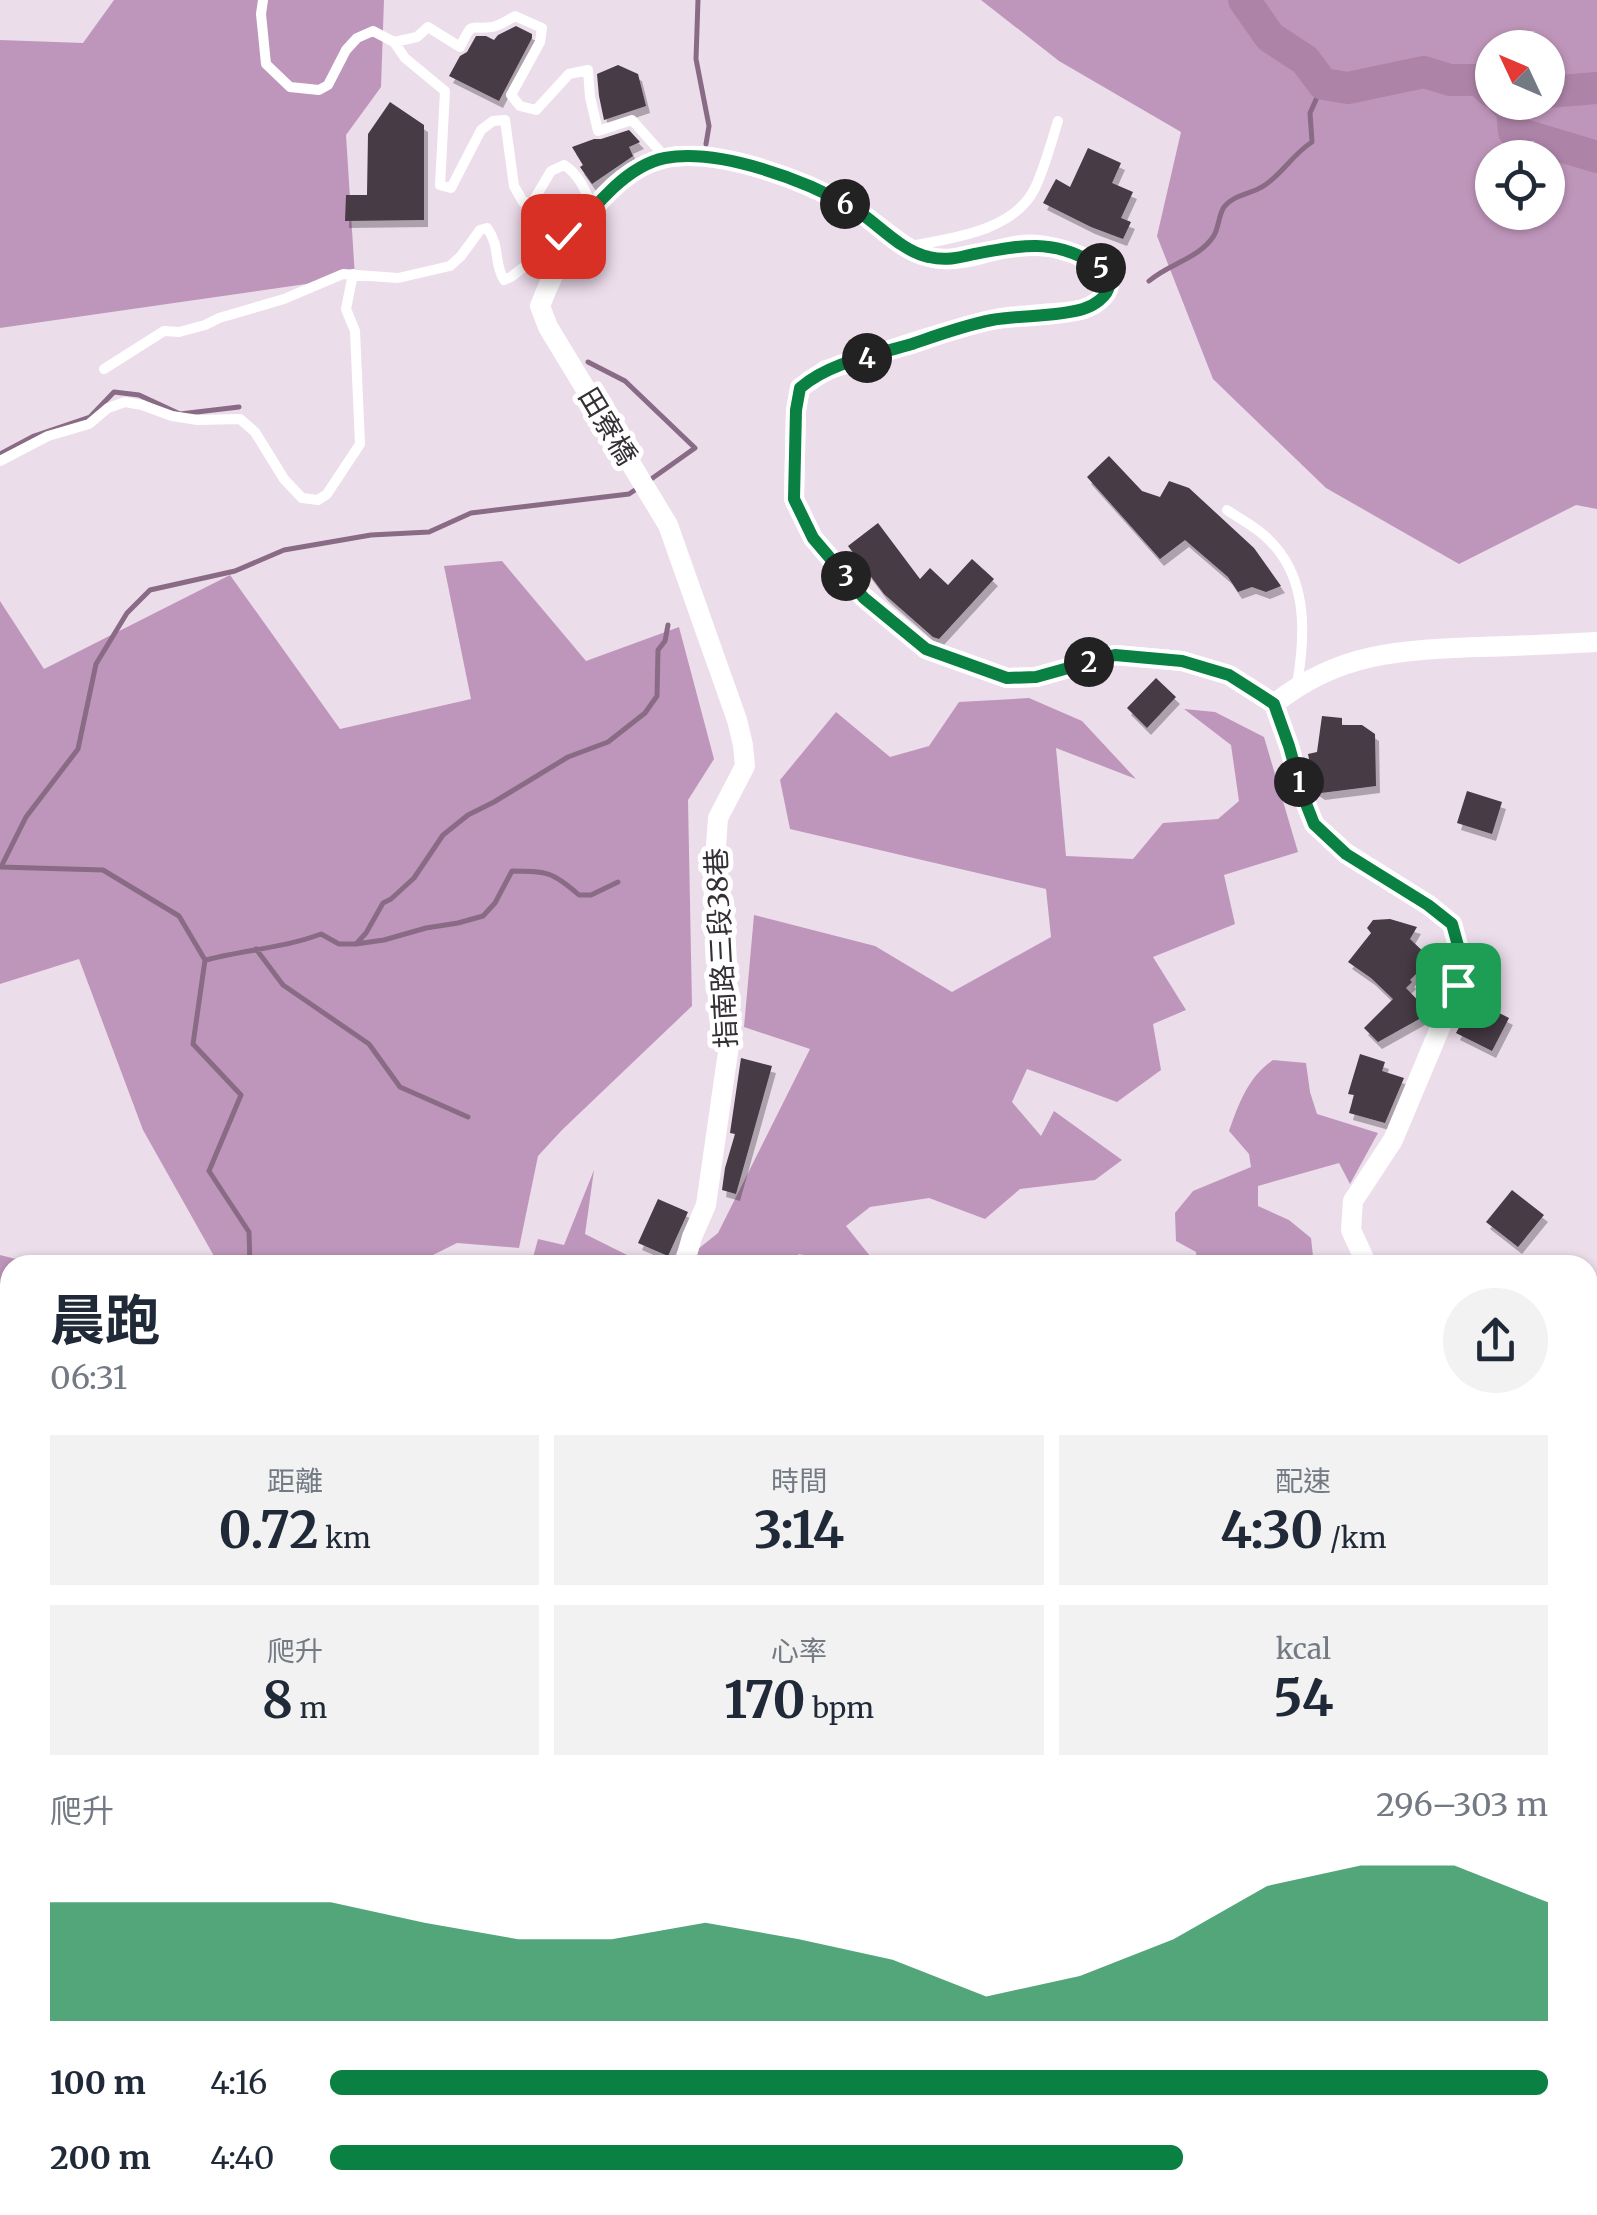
<!DOCTYPE html>
<html lang="zh-TW">
<head>
<meta charset="utf-8">
<style>
  body { margin:0; font-family:Merriweather,"Noto Sans TC",serif; background:#f2f2f3; color:#1f2937; height:100vh; display:flex; flex-direction:column; font-size:38px; white-space:nowrap }
  * { box-sizing:border-box; margin:0 }
  p { font-size:32px; color:#747a83 }
  .icon { flex:none; width:55px; height:55px; fill:none; stroke:currentColor; stroke-width:2; stroke-linecap:round; stroke-linejoin:round }
  .map { position:relative; flex:1; overflow:hidden }
  .sheet { position:absolute; left:0px; top:1255px; width:1598px; height:960px; display:flex; flex-direction:column; background:#fff; border-radius:30px 30px 0 0; box-shadow:0 2px 8px #0004 }
  .sheet>* { flex:none }
  .needle { width:65px; rotate:314deg }
  .controls { position:absolute; left:1475px; top:30px; display:grid; gap:20px }
  .controls a { display:grid; place-items:center; width:90px; height:90px; border-radius:50%; background:#fff; box-shadow:0 2px 8px #0004; font-size:50px }
  .pin { position:absolute; display:grid; place-items:center; width:85px; height:85px; color:#fff; margin:-42px; border-radius:20px; box-shadow:0 5px 15px #0006 }
  .km { position:absolute; width:50px; height:50px; margin:-25px; border-radius:50%; background:#222; color:#fff; font-size:28px; line-height:50px; text-align:center }
  .round { display:grid; place-items:center; flex:none; width:105px; height:105px; border-radius:52px; background:#f2f2f3 }
  .head { display:flex; align-items:center; justify-content:space-between; height:170px; padding:0 50px }
  h1 { font-size:55px; font-weight:700; line-height:75px }
  .stats { display:grid; grid-template-columns:repeat(3,1fr); gap:15px; height:170px; padding:10px 50px }
  .stats div { display:grid; align-content:center; border-radius:0px; background:#f2f2f3; text-align:center }
  .stats b { font-size:50px; font-weight:700 }
  .stats small { font-size:28px; font-weight:400 }
  .stats p { font-size:28px }
  .chart { height:280px; padding:20px 50px }
  .chart p { display:flex; justify-content:space-between }
  .chart svg { width:100%; height:180px; margin-top:10px; fill:#0b8043; opacity:.7 }
  ul { padding:0 50px; list-style:none; font-size:32px }
  li { display:grid; grid-template-columns:160px 120px 1fr; align-items:center; height:75px }
  li i { height:25px; border-radius:12px; background:#0b8043 }
  .map>svg:first-child { display:block }
</style>
</head>
<body>
<div class="map">
<svg width="1597" height="2215" viewBox="0 0 1597 2215">
  <defs>
    <filter id="shadow"><feDropShadow dx="4" dy="7" stdDeviation="0" flood-color="#0004"/></filter>
  </defs>
  <rect width="100%" height="100%" fill="#ecddeb"/>
  <!-- forest -->
  <path fill="#bf96bb" fill-rule="evenodd" d="M114,0h270l-3,87 -35,48 9,142 -355,51v-288l83,3z
    M981,0h616v509l-21,-4 -117,59 -133,-76 -113,-109 -56,-143 24,-104 -122,-71zM1492,48h56v54h-56zM1492,158h56v54h-56z
    M502,561l84,100 93,-34 35,132 -26,41 4,206 -130,124 -24,26 -19,92 -62,-5 -34,17 3,5h-207l-76,-135 -64,-171 -79,25v-383l44,68 186,-94 110,154 131,-30 -27,-133z
    M1029,698l53,23 54,58 -80,-31 10,108 67,3 30,-36 55,-4 21,-18 -8,-56 -47,-36 31,3 49,25 34,115 -74,23 11,49 -82,33 33,53 -33,14 8,46 -44,32 -90,-33 -15,33 29,34 13,-25 68,49 -27,20 -75,9 -35,30 -56,-21 -59,9 -24,19 24,30 -39,5 -32,-7 -11,11h-110l40,-32 92,-184 -66,-22 10,-112 121,31 77,46 99,-55 -5,-48 -256,-60 -10,-49 56,-68 54,45 39,-11 30,-44z
    M1273,1060l33,3 4,29 7,22 61,19 -28,51 -11,-21 -81,23v20l31,14 22,18 3,27h-117l-1,-13 -20,-11 -1,-28 18,-22 58,-24 -2,-13 -20,-23c10,-28 19,-54 44,-71z
    M594,1170l-9,64 62,31h-116l7,-26 26,6z
    M0,1255l40,10h-30v438l-10,3z
    M1597,1768v447h-637l-11,-10h639v-435z
    M128,2205h351l-6,10h-354z"/>
  <g fill="none" stroke-linecap="round" stroke-linejoin="round">
    <!-- stream -->
    <path stroke="#896b86" stroke-width="5" d="M698,0l-2,59 13,67 -3,18
      M1149,281c19,-17 49,-22 64,-44 6,-8 5,-21 11,-30 10,-13 29,-13 41,-22 18,-12 28,-31 47,-43l-2,-29 13,-29
      M588,362l37,19 70,67 -48,34
      M0,454l34,-18 56,-19 24,-25 25,3 41,19 59,-7
      M0,867l103,3 76,46 26,44 -12,84 48,51 -32,76 40,61 1,33
      M1,867l25,-50 52,-68 18,-85 31,-51 23,-23 85,-19 49,-21 87,-15 58,-3 42,-19 158,-19 9,-6
      M356,944l10,-11 17,-30 8,-4 23,-21 29,-43 25,-20 26,-13 74,-45 40,-15 37,-29 12,-17 1,-46 7,-9 3,-16
      M256,949l27,36 86,59 31,43 68,30
      M206,960c38,-10 78,-12 115,-26l18,10h17l28,-4 42,-12 32,-5 25,-7 12,-13 17,-32c35,0 41,1 67,24h12l27,-13
      M206,2205l3,10
      M791,2205l15,4 7,-3"/>
    <!-- river -->
    <path stroke="#ad84a8" stroke-width="32" d="M1244,0l26,37 35,23 18,24 25,4 76,-16 26,8h29l13,12
      M1548,92l49,-4
      M1504,102l8,7 2,23 83,25"/>
  </g>
  <!-- building -->
  <path fill="#463a44" filter="url(#shadow)" d="M516,26l16,8v4l-33,63 -50,-25 11,-20 7,-4 9,-16h10l8,4 4,-5z
    M618,65l20,9 8,32 -42,14 -5,-24 -2,-22z
    M390,102l34,23v95l-79,1 1,-26h21l1,-61z
    M629,130l11,12 -11,5 4,9 -41,28 -12,-17 3,-2 -11,-18 22,-8h7z
    M1088,148l33,15 -9,20 21,9 -12,26 10,4 -8,17 -32,-12 -48,-24 13,-24 14,8z
    M1109,456l33,35 18,6 9,-16 20,7 65,60 27,38 -15,6 -14,-5 -14,5 -10,-15 -43,-37 -25,19 -73,-82z
    M878,523l42,56 10,-11 18,17 24,-26 22,20 -55,60 -6,-2 -49,-43 -36,-48z
    M1156,678l20,19 -29,31 -20,-20z
    M1322,716l20,2v7h20l13,9 1,52 -55,7 -6,-4 -7,-35 9,-2z
    M1467,791l35,11 -10,32 -35,-11z
    M1390,919l27,8 -7,12 21,20 -21,21 2,2 -6,6 24,25 -52,29 -14,-14 29,-29 -22,-21 -23,-16 23,-29 -4,-5 6,-8z
    M1474,1000l35,18 -17,33 -36,-18z
    M1360,1054l25,8 -3,9 22,7 -19,45 -36,-10 5,-18 -6,-1z
    M741,1058l31,8 -36,128 -14,-4 3,-22 10,-34 -5,-1z
    M1512,1190l32,25 -26,32 -32,-25z
    M658,1199l30,13 -20,44 -30,-13z"/>
  <g fill="none" stroke-linecap="round" stroke-linejoin="round">
    <!-- service -->
    <path stroke="#fff" stroke-width="10" d="M263,0l-2,14 5,50 24,23 29,3 9,-5 18,-35 11,-12 16,-7 21,11 11,16 40,33 -5,94 11,3 30,-58 12,-9 12,-1 9,66 9,16 9,1 19,-32 13,-6c16,10 22,27 29,44
      M394,42l23,-5 11,-10 32,20c14,-27 7,-17 32,-20 7,-1 16,-7 23,-11l27,12 -2,14 -29,53 9,11 16,4 33,-36 19,-4 2,27 8,34 34,-11 33,37
      M911,246c42,-8 103,-15 124,-58 10,-21 16,-45 23,-67
      M104,369l60,-38 15,1 26,-7 14,-7 65,-19 59,-25 55,4 52,-12 11,-10 19,-26 7,-2c14,19 6,34 17,52l7,-3 52,-41 11,-1
      M0,461l48,-25 41,-12 19,-16 17,-6 17,3 30,11 26,4 42,-1 15,13 29,47 18,19 16,2 9,-6 33,-50 -5,-113 -9,-22 7,-35
      M1227,510c13,9 27,16 39,27 42,38 40,96 31,147"/>
    <!-- minor -->
    <path stroke="#fff" stroke-width="20" d="M1274,704c65,-52 127,-54 206,-57 39,-1 78,-3 117,-5
      M684,1265l8,-28 14,-32 23,-160 -3,-87 -13,-70 5,-70 27,-52 -2,-21 -6,-25 -69,-195 -120,-198 -8,-21c21,-54 61,-131 122,-147 54,-14 142,22 189,48 31,17 54,49 91,52 35,3 69,-21 104,-13 19,4 51,12 60,30 8,15 -8,28 -22,33 -9,3 -20,3 -30,4 -25,2 -51,3 -75,10 -51,13 -102,32 -153,47l-26,18 -4,23 -2,88 19,39 51,59 62,52 81,29 29,-1 79,-22 67,6 47,14 33,21 12,8 15,42 14,50 11,28 32,29 83,52 23,19 10,36 -4,25 -65,155 -40,61 -2,29 16,35
      M0,1392l10,8
      M0,1832l10,8
      M864,2215l3,-10"/>
  </g>
  <g fill="none" stroke-linecap="round" stroke-linejoin="round">
    <defs>
      <path id="route" d="M563,236l12,-1c18,-30 54,-70 90,-77 54,-10 141,22 188,50 25,15 47,43 76,49 16,4 29,1 45,-3 43,-8 77,-16 117,8 8,5 19,12 18,23 -1,12 -16,21 -26,24 -25,8 -64,6 -91,11 -27,5 -54,15 -80,24 -37,11 -82,18 -112,44l-4,22 -2,89 19,39 51,60 62,51 81,29 29,-1 79,-22 67,6 47,14 33,21 12,8 15,42 14,50 11,28 32,30 82,51 24,19 10,36 -4,25"/>
    </defs>
    <!-- route casing -->
    <use href="#route" stroke="#fff" stroke-width="20"/>
    <!-- route -->
    <use href="#route" stroke="#0b8043" stroke-width="12"/>
  </g>
  <g text-anchor="middle" dominant-baseline="central" stroke-width="10" stroke-linejoin="round" paint-order="stroke">
    <!-- street labels -->
    <g font-size="28" fill="#353035" stroke="#fff">
      <text transform="translate(608 426) rotate(59)">田寮橋</text>
      <text transform="translate(721 948) rotate(-93)">指南路三段38巷</text>
    </g>
  </g>
</svg>
<div class="controls">
<a><svg class="needle" viewBox="-14 -14 28 28"><path d="M0-13l5 13h-10z" fill="#e53935"/><path d="M0 13l5-13h-10z" fill="#747a83"/></svg></a>
<a><svg class="icon" aria-label="locate" viewBox="0 0 24 24"><circle cx="12" cy="12" r="6"/><path d="M12 2v4M12 18v4M2 12h4M18 12h4"/></svg></a>
</div>
<div class="pin" style="left:1458px;top:985px;background:#1e9e55"><svg class="icon" aria-label="arrive" viewBox="0 0 24 24"><path d="M6 21V4h12l-3 4 3 4H6"/></svg></div>
<div class="pin" style="left:563px;top:236px;background:#d93025"><svg class="icon" aria-label="check" viewBox="0 0 24 24"><path d="M5 12l5 5 9-10"/></svg></div>
<b class="km" style="left:1299px;top:782px">1</b>
<b class="km" style="left:1089px;top:662px">2</b>
<b class="km" style="left:846px;top:576px">3</b>
<b class="km" style="left:867px;top:358px">4</b>
<b class="km" style="left:1101px;top:268px">5</b>
<b class="km" style="left:845px;top:204px">6</b>
<section class="sheet">
<div class="head"><div><h1>晨跑</h1><p>06:31</p></div><a class="round"><svg class="icon" aria-label="share" viewBox="0 0 24 24"><path d="M12 15V3M7 8l5-5 5 5M5 13v7h14v-7"/></svg></a></div>
<div class="stats">
<div><p>距離</p><b>0.72<small> km</small></b></div>
<div><p>時間</p><b>3:14</b></div>
<div><p>配速</p><b>4:30<small> /km</small></b></div>
</div>
<div class="stats">
<div><p>爬升</p><b>8<small> m</small></b></div>
<div><p>心率</p><b>170<small> bpm</small></b></div>
<div><p>kcal</p><b>54</b></div>
</div>
<div class="chart"><p><span>爬升</span>296–303 m</p>
<svg viewBox="0 0 160 44" preserveAspectRatio="none"><path d="M0 44V15L10 15L20 15L30 15L40 20L50 24L60 24L70 20L80 24L90 29L100 38L110 33L120 24L130 11L140 6L150 6L160 15V44z"/></svg>
</div>
<ul>
<li><b>100 m</b>4:16<i style="width:100%"></i></li>
<li><b>200 m</b>4:40<i style="width:70%"></i></li>
</ul>
</section>
</div>
</body>
</html>
